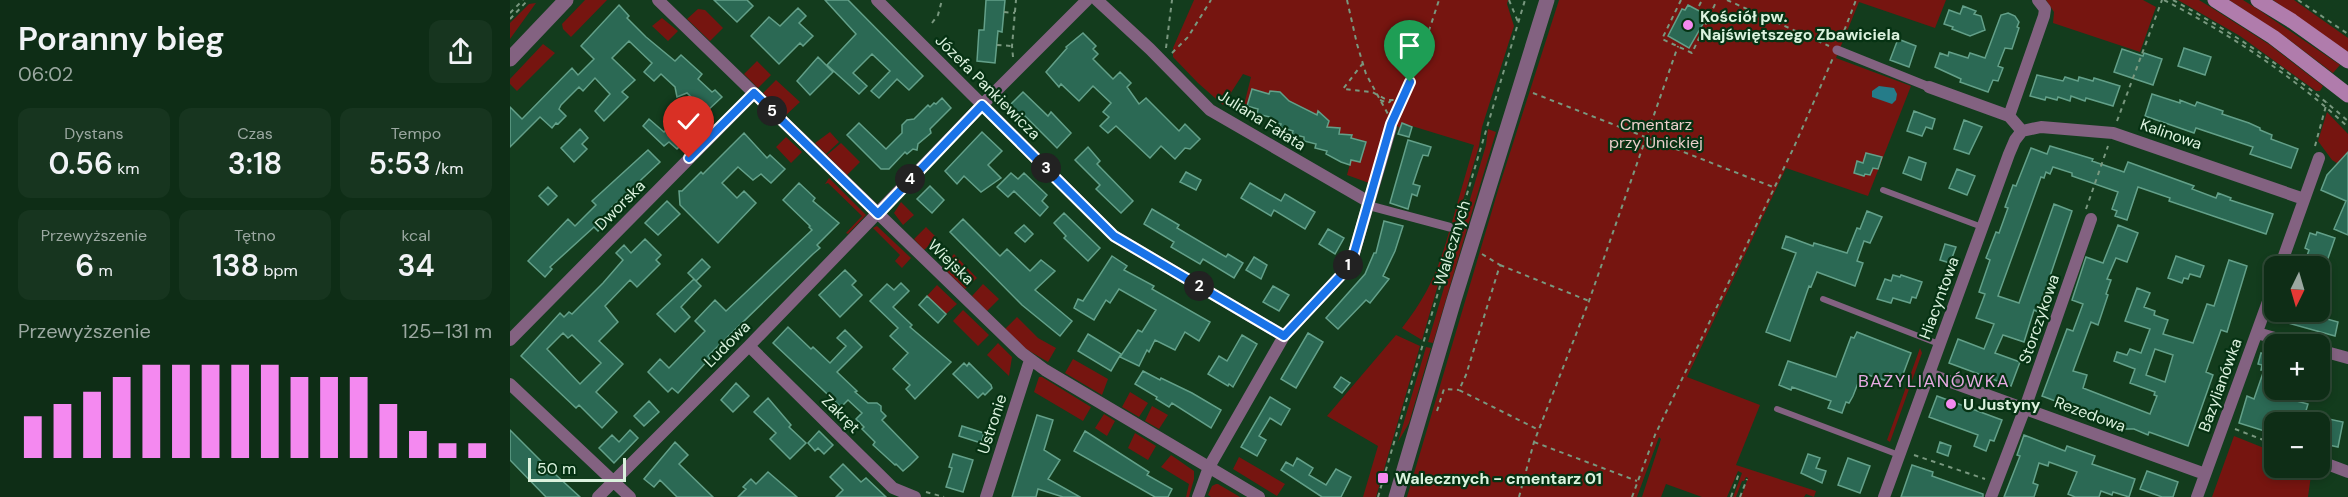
<!DOCTYPE html>
<html lang="pl">
<head>
<meta charset="utf-8">
<style>
  body { margin:0; font-family:"DM Sans",sans-serif; background:#17351f; color:#f1f3f6; height:100vh; display:flex; flex-direction:column; font-size:22px; white-space:nowrap }
  * { box-sizing:border-box; margin:0 }
  p { font-size:20px; color:#9ba8a1 }
  .icon { flex:none; width:33px; height:33px; fill:none; stroke:currentColor; stroke-width:2; stroke-linecap:round; stroke-linejoin:round }
  .map { position:relative; flex:1; overflow:hidden }
  .panel { display:flex; flex-direction:column; background:#0e2d16; width:510px }
  .panel>* { flex:none }
  .needle { width:39px; rotate:185deg }
  .controls { position:absolute; left:1754px; top:256px; display:grid; gap:12px }
  .controls a { display:grid; place-items:center; width:66px; height:66px; border-radius:12px; background:#0e2d16; box-shadow:0 3px 9px #0003,0 0 0 2px #2e4935; font-size:30px }
  .scale { position:absolute; left:18px; bottom:15px; width:98px; box-sizing:border-box; padding-left:6px; border:3px solid #dbf2de; border-top:0; font-size:16px; line-height:21px; white-space:nowrap; color:#dbf2de; -webkit-text-stroke:4px #063213; paint-order:stroke }
  .pin { position:absolute; display:grid; place-items:center; width:51px; height:51px; color:#fff; margin:-62px -26px; border-radius:50% 50% 50% 0; rotate:-45deg; box-shadow:0 0 6px #0007 }
  .pin .icon { rotate:45deg }
  .km { position:absolute; width:30px; height:30px; margin:-15px; border-radius:50%; background:#222; color:#fff; font-size:16px; line-height:30px; text-align:center }
  .round { display:grid; place-items:center; flex:none; width:63px; height:63px; border-radius:12px; background:#17351f }
  .head { display:flex; align-items:center; justify-content:space-between; height:102px; padding:0 18px }
  h1 { font-size:33px; font-weight:600; line-height:45px }
  .metrics { display:grid; grid-template-columns:repeat(3,1fr); gap:9px; height:102px; padding:6px 18px }
  .metrics div { display:grid; align-content:center; border-radius:12px; background:#17351f; text-align:center }
  .metrics b { font-size:30px; font-weight:600 }
  .metrics small { font-size:16px; font-weight:400 }
  .metrics p { font-size:16px }
  .chart { height:168px; padding:12px 18px }
  .chart p { display:flex; justify-content:space-between }
  .chart svg { width:100%; height:108px; margin-top:6px; stroke:#f489f0; stroke-width:6 }
  main { display:flex; flex:1; min-height:0 }
  .map>svg:first-child { display:block }
</style>
</head>
<body>
<main>
<section class="panel">
<div class="head"><div><h1>Poranny bieg</h1><p>06:02</p></div><a class="round"><svg class="icon" aria-label="share" viewBox="0 0 24 24"><path d="M12 15V3M7 8l5-5 5 5M5 13v7h14v-7"/></svg></a></div>
<div class="metrics">
<div><p>Dystans</p><b>0.56<small> km</small></b></div>
<div><p>Czas</p><b>3:18</b></div>
<div><p>Tempo</p><b>5:53<small> /km</small></b></div>
</div>
<div class="metrics">
<div><p>Przewyższenie</p><b>6<small> m</small></b></div>
<div><p>Tętno</p><b>138<small> bpm</small></b></div>
<div><p>kcal</p><b>34</b></div>
</div>
<div class="chart"><p><span>Przewyższenie</span>125–131 m</p>
<svg viewBox="0 0 160 44" preserveAspectRatio="none"><path d="M5 44V27M15 44V22M25 44V17M35 44V11M45 44V6M55 44V6M65 44V6M75 44V6M85 44V6M95 44V11M105 44V11M115 44V11M125 44V22M135 44V33M145 44V38M155 44V38"/></svg>
</div>
</section>
<div class="map">
<svg width="1838" height="497" viewBox="0 0 1838 497">
  <rect width="100%" height="100%" fill="#133c1d"/>
  <!-- green -->
  <path fill="#761510" d="M75,0h22l-36,37 -8,-8 -1,-5z
    M684,0h314l-1,4 7,22 -32,101 -3,19 -23,78 -4,-2 22,-77 -72,-22 -4,11 1,-7 -12,-5 -18,61 -22,-8 4,-15 9,2 5,-20 -9,-3 -1,4 -103,-54 -5,17 -3,-1 7,-28 -8,-3 -20,31 -25,-22 -25,-26v-9z
    M1049,0h387l-11,28 -76,-26 -23,56 75,28 -43,110 -82,-28 -99,209 73,28 -24,60 80,26 -2,6 -8,-3 -2,3h-63l7,-19 -2,-1 -2,4h-2l-6,16h-3l9,-24 -4,-2 -11,26h-25l-36,-13 -5,13h-19l19,-58 -2,-2 -22,60h-230l92,-310z
    M1536,0h97l13,7 -16,45 -87,-29 1,-11z
    M1668,0h21l13,8 58,37 53,41 -3,5h-4l-76,-55z
    M1719,0h14l16,10 81,55 -7,8 -49,-37z
    M1763,0h21l54,38v14z
    M26,3l-26,36v-16l19,-19z
    M188,9l7,1 18,18 -13,13 -23,-22z
    M152,18l16,13 -10,10 -16,-15z
    M33,44l12,9 -38,38 -7,-7v-5z
    M247,61l14,14 -13,13 -14,-14z
    M266,80l24,22 -14,13 -23,-22z
    M1817,112l21,22v36l-16,-10 -14,-19z
    M978,129l8,3 -63,211 -5,-1 58,-197z
    M320,132l9,10 -13,12 -11,-11z
    M276,137l16,15 -11,11 -15,-16z
    M331,143l19,19 -13,13 -20,-20z
    M319,178l37,37 -18,19 -2,-1 16,-17 -34,-33 -3,1z
    M391,202l13,13 -11,10 -9,-12z
    M367,226l34,32 -9,10 -7,-7 5,-6 -27,-27z
    M416,227l11,11 -13,12 -10,-11z
    M939,232l4,1 -31,107 -20,-12c25,-32 36,-57 47,-96z
    M444,254l23,24 -12,11 -23,-22z
    M473,284l16,15 -12,12 -15,-15z
    M427,285l20,19 -11,10 -19,-18z
    M453,310l26,25 -11,11 -25,-25z
    M507,317l21,21 18,10 -8,14 -22,-13 -21,-20z
    M886,335l24,11 -44,151h-13l15,-51 -51,-30z
    M488,343l14,14 -3,19 -22,-21z
    M916,347l5,1 -22,75 -11,19z
    M1410,348l2,5 -32,89 -3,-2z
    M563,359l35,20 -6,16 -37,-22z
    M529,377h3l49,30 -8,14 -49,-29z
    M620,392l18,11 -9,14 -17,-10z
    M642,406l16,9 -9,14 -14,-8z
    M594,414l11,7 -8,15 -12,-8z
    M625,433l21,13 -8,14 -20,-12z
    M1724,436l40,16v16h38l-4,29h-96z
    M661,455l23,16v8l-5,18h-3l3,-13 -28,-17z
    M729,457l46,27 -8,12 -44,-27z
    M706,484h2l22,13h-29l-3,-2 4,-9z"/>
  <!-- water -->
  <path fill="#257c89" d="M1369,86l15,2 3,6 -1,6 -4,4 -20,-7v-6z"/>
  <!-- building -->
  <path fill="#2b6954" stroke="#63a089" stroke-width="1.5" fill-rule="evenodd" d="M204,0h33l6,6 -16,16z
    M315,0h23l75,76 -14,14 -12,-11 -18,19 -8,-7 19,-20 -18,-17 -19,19 14,13 -8,8 -32,-29 29,-31z
    M476,0h19l-3,32 -4,-1 -3,32 -18,-2 2,-31h5z
    M109,5l10,11 -2,2 19,19 29,24 6,-6 21,19 -4,5 14,13 3,-2 7,7 -16,15 -19,-19 -10,4 -2,-10 -14,-13 -7,7 -10,-9 8,-9 -23,-22 -17,17 23,22 -13,12 6,5 -24,24 -9,-10 15,-17 -15,-16 -12,13 -4,-4 -18,18 -2,4 7,7 -8,8 -2,-1 -4,5 -12,-11 -30,30v-40l12,12 50,-51 6,7 16,-16 -13,-13z
    M1178,5l17,9 -3,5 2,3 -15,26 -21,-12 14,-27 3,1z
    M1453,6l13,5 -2,3 7,2 4,14 -15,6 -18,-7 1,-2 -9,-3 5,-14 11,4z
    M288,8l8,8 -7,7 14,13 -10,10 -3,-3 -21,21 -28,-28 18,-19 11,9z
    M1498,13l7,3 4,6 -2,5 2,1 -7,21 -7,-1 -7,18 5,2 -5,13 -5,-1 -5,12 -28,-10 1,-3 -26,-12 5,-14 8,3 1,-4 19,6 2,-5 15,5 16,-43z
    M573,33l13,13 -3,3 5,5 -5,5 20,20 7,-7 11,11 -4,4 12,17 7,-6 33,33 6,-7 15,15 -10,10 -5,-1 -10,11 -14,-13 -11,12 -34,-32 -8,7 -8,-7 9,-9 -6,-5 8,-9 -18,-17 -14,15 -18,-17 -2,3 -13,-15 21,-24 -1,-1z
    M1388,39l18,7 -7,21 -19,-7z
    M1674,48l27,9 -6,18 -27,-9z
    M1612,49l21,7 1,-3 18,6 -9,26 -39,-13z
    M308,57l15,15 -23,23 -13,-14z
    M1527,75l26,6 2,-4 13,4 1,-4 14,4 1,-3 26,8 -7,20 -27,-8 -1,3 -14,-5 -1,5 -12,-4 -1,3 -11,-3 -1,3 -15,-4z
    M742,89l17,5 1,-3 10,1 9,9 28,14 1,-4 11,10 -2,6 13,1 -1,6 13,1 -1,3 15,4 -6,20 -9,-2 -1,5 -9,-3 -15,-8 1,-3 -12,-3 1,-4 -12,-3v-4l-12,-3 1,-3 -13,-4 1,-3 -12,-3 1,-4 -13,-3 1,-5 -11,-3z
    M513,92l25,24 3,-4 20,21 -14,15 -34,-34 -2,2 -11,-11z
    M1642,94l28,9v-3l15,6 2,-4 26,9 -1,3 27,9 11,5v2l12,5 -1,4 27,10 -7,19 -41,-14 3,-7 -57,-19 -2,5 -49,-17z
    M432,98l9,10 -21,21 1,4 -13,11 -1,6 -4,-1 -6,5 -2,-2 -16,17h-8l-34,-34 12,-12 27,26 16,-16v-8l5,-5 7,-1 14,-14 2,2 4,-4 2,1z
    M1404,111l21,8 -3,10 -6,-2 -4,9 -15,-5z
    M139,119l15,13 6,-6 15,15 -8,8 -8,-7 -5,4 -21,-20z
    M1454,120l18,7 -13,27 -15,-5z
    M892,123l10,4 -3,10 -11,-3z
    M70,129l8,9 -6,6 5,5 -13,13 -13,-14z
    M472,132l20,19 -14,14 13,13 -20,14 -17,-16 -7,8 -12,-13z
    M234,133l23,25 3,-3 15,14 -14,14 -10,-9 -8,6 -15,-13 -16,16 15,15 7,-7 12,12 -38,40 -38,-38 -1,-14h3l19,-19 2,2z
    M898,140l23,7 -3,9 -5,-1 -3,8 -7,21 7,2 -3,10 -5,-2 -4,15 -18,-6z
    M1540,146l43,13 -1,2 32,11 4,-10 66,24 -2,3 24,9 2,-5 13,5 -1,2 43,14 -7,20 -97,-33 1,-3 -32,-11 -11,33 -12,-4 2,-5 -5,-2 6,-17 -46,-16v-3l-19,-6 -3,7 -4,-2 -2,6 -3,-1 -43,119 21,7 35,-99 18,7 -34,101 -4,-2 -10,32 -21,-7 -8,18 25,9 -9,24 -62,-23 9,-24 26,10 10,-25 -18,-6 9,-24 -6,-2 11,-32 -4,-2 10,-26 3,1 9,-25 -3,-1 8,-22 3,1 15,-38 16,6z
    M578,147l12,14 -3,3 36,37 -12,12 -25,-24 4,-4 -25,-25z
    M138,150l12,12 -48,45 2,2 -7,6 4,3 -13,13 -4,-4 -44,40 2,2 -7,8 -17,-16 40,-42 7,7 21,-21 -4,-4z
    M1838,152v83l-14,-6 12,-28 -25,-11 6,-15z
    M1356,153l16,4 -4,12 -5,-1 -3,7 -5,-1 -1,2 -10,-3 3,-12 6,2z
    M1399,157l17,6 -5,17 -18,-7z
    M1447,169l18,7 -8,19 -18,-7z
    M676,172l15,8 -5,10 -16,-8z
    M501,173l7,6 6,-6 23,22 -5,6 6,6 -8,9 -26,-25 -6,6 -11,-10z
    M289,183l16,15 -2,3 26,22 -22,22 3,3 -7,6 -105,102 2,2 -32,35 -6,-5 -4,4 -20,-20 12,-13 9,9 36,-37 -10,-10 20,-21 11,11 86,-81 -3,-3 1,-1 -27,-26z
    M740,183l31,18 4,-7 30,18 -10,17 -31,-19 -3,6 -30,-18z
    M420,186l14,14 -12,13 -15,-14z
    M38,187l9,9 -9,9 -9,-9z
    M157,201l13,13 -22,21 -13,-12z
    M642,209l27,16 -2,3 49,29 2,-3 15,9 -9,15 -31,-19 -3,5 -29,-17 3,-5 -30,-18z
    M1357,211l15,6 -12,26 -6,-2 -7,20 6,2 -8,23 -38,-14 -6,15 -2,-1 -19,55 -24,-9 30,-79 -14,-5 4,-12 27,10 1,-3 33,10 10,-25 3,1z
    M554,213l36,35 -12,13 -24,-23 2,-2 -12,-13z
    M453,219l37,37 7,-7 23,22 11,-11 14,11 -20,19 37,31 -12,15 -38,-31 -72,-73z
    M874,221l19,5 -8,25 -12,25 6,3 -19,24 -4,-3 -28,29 -12,-11 39,-44 9,-21h2z
    M514,225l9,9 -8,8 -10,-9z
    M1608,225l20,8 -11,29 -11,-4 -9,21 4,1 -5,14 2,1 -10,30 -7,-3 -18,49 14,4 -4,13 67,26 7,-18 -3,-1 1,-3 -25,-9 5,-14 -21,-8 3,-9 10,3 3,-6 11,4 9,-24 -25,-8 12,-33 13,5 -6,14 11,4 -1,4 14,5 -5,14 30,9 14,-39 7,2 15,-46 18,6 -20,66 -6,-2 -15,42 7,3 -25,71 -39,-14 -1,3 -14,-6h-9l-11,-4v-2l-72,-27 25,-67 6,2 10,-27 -11,-4 14,-43 17,6zM1645,349l18,6 -8,27 -19,-7z
    M818,229l16,9 -9,16 -16,-10z
    M1807,232l18,6 -10,29h-22l6,-17 -4,-2 5,-15 6,2z
    M135,239l16,16 -5,5 4,4 -23,23 -7,-7 -25,26 13,16 -19,19 24,23 -27,28 21,20 -15,16 -23,-23 -3,3 -55,-52 39,-43 4,4 5,-5 3,2 31,-31 20,-23 -7,-7 8,-8 7,8zM53,333l5,5 4,-3 29,28 -21,21 -33,-35z
    M1435,244l11,3 -6,16 -10,-3z
    M602,256l15,10 -3,4 30,16 -2,3 58,33 -11,19 -14,-9 -10,18 -20,-10 -6,12 -2,-2 -8,16 -19,-9 18,-27 4,2 14,-22 -37,-21 -9,14 -4,-3 -12,20 -20,-12 4,-9 5,2z
    M1666,256l28,10 -4,11 -10,-3 -2,5 -4,-1 -2,5 -14,-5z
    M744,257l13,8 -6,14 -15,-9z
    M192,259l8,8 -14,14 -8,-8z
    M335,270l11,11 -4,4 10,10 -22,22 -21,-22z
    M1383,275l7,2 1,-2 21,7 -6,16 -4,-1 -2,6 -17,-5 -2,5 -14,-4 8,-20 6,2z
    M184,279l7,7 -20,21 9,10 -15,15 -18,-18z
    M391,283l8,8 -16,16 19,18 -2,2 41,35 -36,37 -9,-10 4,-4 -17,-16 15,-16 -18,-17 8,-8 -28,-27 17,-17 7,6z
    M763,286l16,9 -10,16 -16,-9z
    M417,296l19,18 -8,9 -19,-18z
    M1781,312h11l36,10 -3,14 -47,-13z
    M278,327l23,22 2,-2 17,16 16,-17 -9,-8 8,-8 17,17 -25,25 20,19 -2,1 13,11h9l4,3v5l5,5 -4,4 36,37 -8,8 -7,6 -7,-7 -1,1 -22,-20 2,-3 -13,-13 2,-2 -8,-8 6,-6 -14,-13 -7,7 -68,-64z
    M1347,332l54,21 -9,24 -12,-4 -3,8 -25,-8 -9,23 -4,7 -3,-1 -4,11 -14,-5 3,-7 -39,-14 -1,3 -12,-5 9,-24 48,16 15,-40 3,1z
    M798,333l15,9 -27,46 -15,-9z
    M578,334l33,20 -10,17 -33,-20z
    M732,335l15,9 -24,43 -4,-3 -1,2 -20,-12 11,-18 8,5z
    M1762,347l2,43h9l-2,7 27,7 -3,10 38,8 -5,25 -19,-4v-20h-29l-16,-5v16l-35,-11 8,-27 7,3 10,-29h-3l1,-5 -4,-1 3,-11 8,2z
    M454,363l3,3 2,-3 22,22 1,3 -7,7 -2,-2 -5,5 -25,-24z
    M633,371l17,9 1,-2 31,15 29,17 -10,18 -39,-25 -3,4 -13,-8 1,-2 -22,-13z
    M831,377l9,6 -8,10 -8,-6z
    M226,383l13,13 -16,16 -12,-12z
    M1427,396l65,24 -8,21 -4,-1 -4,11 -12,-5 4,-11 -49,-18z
    M760,397l20,12 -9,16 -11,-7 -11,18 7,4 -9,16 -16,-9z
    M258,398l23,27 -2,2 17,16 -16,16 -20,-20 6,-6 -22,-21z
    M139,401l10,11 -15,14 -10,-10z
    M527,415l16,5 -9,30 16,10 -12,19 32,18h-17l-25,-8 -2,8h-24z
    M452,426l22,7 -3,10 -22,-7z
    M0,430l33,33 37,34h-34l-36,-37z
    M120,430l8,8 -24,25 -15,-15 13,-13 7,7z
    M309,431l14,14 -9,9 -6,-6 -3,3 -7,-8z
    M575,431l64,41 -2,3 25,14 -4,8h-13l-81,-46z
    M1514,435l41,16 2,-5 28,10 -3,8 43,15 -6,18 -16,-5 -1,3 -11,-4 -2,6h-24l-7,-3 9,-22 -28,-10 -1,4 -9,-3 -6,20 5,2 -4,12h-30l16,-41 -3,-1z
    M165,442l13,13 -9,9 34,33h-36l-17,-17 -6,7 -10,-8z
    M1430,442l11,4 -3,10 -11,-4z
    M443,454l20,6 -10,32 -17,-5 6,-19 -3,-1z
    M1298,454l12,4 -4,10 10,3 -4,12 -21,-10z
    M787,458l16,10 -4,7 17,10 10,-16 15,8 -10,20h-19l-41,-27 5,-8 7,4z
    M1338,458l22,8 -10,27 -22,-8z
    M333,464l18,18 5,-4 20,19h-50l7,-7 -13,-13z
    M1402,465l21,7 -1,4 51,18v3h-82z
    M1637,471l31,11 -5,15h-11l-22,-8z
    M258,472l29,25h-59l8,-8 -3,-2 8,-8 5,5z"/>
  <g fill="none" stroke-linecap="round" stroke-linejoin="round">
    <!-- path -->
    <path stroke="#79987f" stroke-width="2" stroke-dasharray="4.5 4.5" stroke-linecap="butt" d="M837,0l10,44 9,30 23,42
      M999,0l9,22
      M1171,0l-19,39 30,14 25,-53
      M1217,0l102,46
      M1654,0c66,34 129,76 184,127
      M1663,0c62,34 122,74 175,121
      M1788,0l50,34
      M1189,6l3,-6
      M494,12l11,1
      M0,13l13,-13
      M0,19l18,-19
      M422,23l6,-8 4,-15
      M1331,39l15,-39
      M487,45l15,1
      M656,48l6,-48
      M662,53l16,-16 23,-37
      M503,57l-1,-11 4,-46
      M853,63l-20,26 29,3 15,8h15
      M1023,93l240,94
      M870,100l8,3 3,-2
      M884,114l26,-56 19,-58
      M1607,121l45,-121
      M1805,146l12,-44
      M1576,209l22,-63
      M949,221l66,-221
      M972,254l18,11 -34,110 -7,15 80,40
      M990,265l89,36
      M927,411l7,-22 15,1
      M1725,429l39,15
      M1024,442l103,39
      M1404,455l71,24
      M416,492l18,5
      M868,497l77,-262
      M1009,497l15,-55 55,-141 89,-255
      M1122,497l23,-62 139,-288 39,-89
      M1221,497l8,-24
      M1230,497l7,-18"/>
    <!-- service -->
    <path stroke="#836281" stroke-width="6" d="M1373,190l99,37
      M1313,299l116,45
      M1267,409l122,46"/>
    <!-- pedestrian -->
    <path stroke="#836281" stroke-width="9" d="M1327,50l92,37
      M864,207l75,20"/>
    <!-- minor -->
    <path stroke="#836281" stroke-width="12" d="M148,0l364,353 23,17 214,127
      M367,0l237,236 170,100
      M587,0l53,49 60,61 159,92
      M1499,116l35,-100 1,-7 -7,-9
      M1512,131l19,-4 72,6 191,66
      M1770,267l39,-109
      M1747,333l42,12
      M0,340l244,-247
      M239,346l144,142 22,9
      M1809,350l29,8
      M1419,374l276,100
      M0,384l120,113
      M1809,461l29,11
      M88,497l151,-151 233,-241 105,-105
      M476,497l44,-137
      M688,497l11,-30 75,-131 61,-65 7,-11 39,-133
      M1374,497l125,-343 6,-14 7,-9 -13,-15 -80,-29
      M1481,497l34,-89 66,-189
      M1687,497l77,-212"/>
    <!-- tertiary -->
    <path stroke="#836281" stroke-width="15" d="M0,59l56,-59
      M886,497l58,-197 93,-300"/>
    <!-- secondary -->
    <path stroke="#b07cac" stroke-width="15" d="M1705,0l58,37 75,58
      M1748,0l34,21 56,40"/>
  </g>
  <g fill="none" stroke-linecap="round" stroke-linejoin="round">
    <defs>
      <path id="route" d="M179,158l65,-65 124,121 104,-109 132,131 170,100 61,-65 7,-11 39,-136 19,-42"/>
    </defs>
    <!-- route casing -->
    <use href="#route" stroke="#fff" stroke-width="12"/>
    <!-- route -->
    <use href="#route" stroke="#1a73e8" stroke-width="8"/>
  </g>
  <!-- markers -->
  <g fill="#f489f0" stroke="#063213" stroke-width="2">
    <circle cx="1178" cy="25" r="6"/>
    <circle cx="1441" cy="404" r="6"/>
    <rect x="867" y="472" width="12" height="12" rx="3"/>
  </g>
  <g text-anchor="middle" dominant-baseline="central" stroke-width="4.5" stroke-linejoin="round" paint-order="stroke">
    <!-- poi labels -->
    <g font-size="16" font-weight="bold" fill="#dbf2de" stroke="#063213" text-anchor="start">
      <text x="1190" y="16">Kościół pw.<tspan x="1190" dy="18">Najświętszego Zbawiciela</tspan></text>
      <text x="1453" y="404">U Justyny</text>
      <text x="885" y="478">Walecznych - cmentarz 01</text>
    </g>
    <!-- street labels -->
    <g font-size="16" fill="#dbf2de" stroke="#063213">
      <text transform="translate(478 87) rotate(45)">Józefa Pankiewicza</text>
      <text transform="translate(752 120) rotate(32)">Juliana Fałata</text>
      <text transform="translate(1661 134) rotate(19)">Kalinowa</text>
      <text transform="translate(110 205) rotate(-45)">Dworska</text>
      <text transform="translate(942 243) rotate(-73)">Walecznych</text>
      <text transform="translate(441 262) rotate(44)">Wiejska</text>
      <text transform="translate(1429 298) rotate(-70)">Hiacyntowa</text>
      <text transform="translate(1529 319) rotate(-71)">Storczykowa</text>
      <text transform="translate(217 344) rotate(-45)">Ludowa</text>
      <text transform="translate(1710 385) rotate(-70)">Bazylianówka</text>
      <text transform="translate(331 414) rotate(45)">Zakręt</text>
      <text transform="translate(1580 414) rotate(20)">Rezedowa</text>
      <text transform="translate(482 424) rotate(-72)">Ustronie</text>
    </g>
    <!-- park labels -->
    <g font-size="16" fill="#eccfcb" stroke="#063213">
      <text x="1146" y="124">Cmentarz<tspan x="1146" dy="18">przy Unickiej</tspan></text>
    </g>
    <!-- neighbourhood labels -->
    <g font-size="18" letter-spacing="1.5" fill="#e7abe2" stroke="#063213">
      <text x="1424" y="381">BAZYLIANÓWKA</text>
    </g>
  </g>
</svg>
<div class="controls">
<a><svg class="needle" viewBox="-14 -14 28 28"><path d="M0-13l5 13h-10z" fill="#e53935"/><path d="M0 13l5-13h-10z" fill="#9ba8a1"/></svg></a>
<a>+</a>
<a>−</a>
</div>
<div class="scale">50 m</div>
<div class="pin" style="left:900px;top:82px;background:#1e9e55"><svg class="icon" aria-label="arrive" viewBox="0 0 24 24"><path d="M6 21V4h12l-3 4 3 4H6"/></svg></div>
<div class="pin" style="left:179px;top:158px;background:#d93025"><svg class="icon" aria-label="check" viewBox="0 0 24 24"><path d="M5 12l5 5 9-10"/></svg></div>
<b class="km" style="left:838px;top:265px">1</b>
<b class="km" style="left:689px;top:286px">2</b>
<b class="km" style="left:536px;top:168px">3</b>
<b class="km" style="left:400px;top:179px">4</b>
<b class="km" style="left:262px;top:111px">5</b>
</div>
</main>
</body>
</html>
